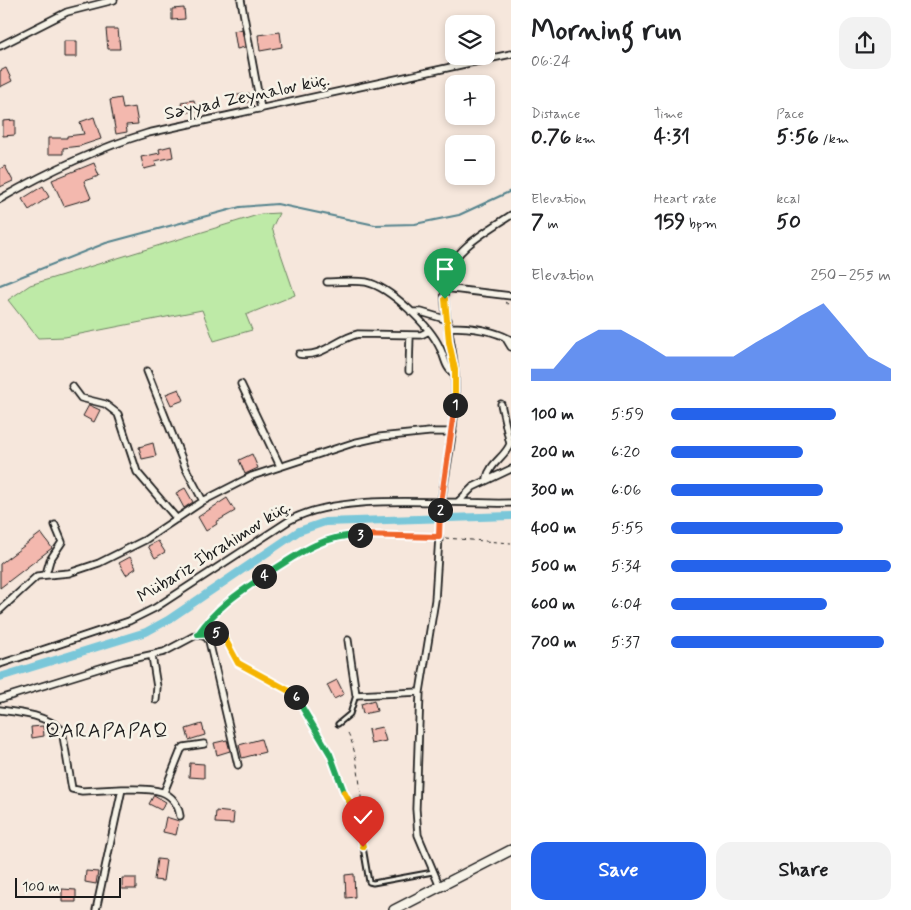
<!DOCTYPE html>
<html lang="en">
<head>
<meta charset="utf-8">
<style>
  body { margin:0; font-family:Mynerve,sans-serif; background:#f2f2f2; color:#202124; height:100vh; display:flex; flex-direction:column; font-size:19px; white-space:nowrap }
  * { box-sizing:border-box; margin:0 }
  p { font-size:16px; color:#757577 }
  .icon { flex:none; width:28px; height:28px; fill:none; stroke:currentColor; stroke-width:2; stroke-linecap:round; stroke-linejoin:round }
  .map { position:relative; flex:1; overflow:hidden }
  .drawer { display:flex; flex-direction:column; background:#fff; width:400px }
  .drawer>* { flex:none }
  .buttons { position:absolute; left:445px; top:15px; display:grid; gap:10px }
  .buttons a { display:grid; place-items:center; width:50px; height:50px; border-radius:10px; background:#fff; box-shadow:0 2px 8px #0003; font-size:25px }
  .scale { position:absolute; left:15px; bottom:12px; width:106px; box-sizing:border-box; padding-left:5px; border:2px solid #1c1c1c; border-top:0; font-size:14px; line-height:18px; white-space:nowrap; color:#1c1c1c; -webkit-text-stroke:4px #f7f3e8; paint-order:stroke }
  .pin { position:absolute; display:grid; place-items:center; width:42px; height:42px; color:#fff; margin:-51px -21px; border-radius:50% 50% 50% 0; rotate:-45deg; box-shadow:0 0 5px #0007 }
  .pin .icon { rotate:45deg }
  .km { position:absolute; width:25px; height:25px; margin:-12px; border-radius:50%; background:#222; color:#fff; font-size:14px; line-height:25px; text-align:center }
  .round { display:grid; place-items:center; flex:none; width:52px; height:52px; border-radius:15px; background:#f2f2f2 }
  .head { display:flex; align-items:center; justify-content:space-between; height:85px; padding:0 20px }
  h1 { font-size:28px; font-weight:700; line-height:38px }
  .metrics { display:grid; grid-template-columns:repeat(3,1fr); gap:8px; height:85px; padding:5px 20px }
  .metrics div { display:grid; align-content:center }
  .metrics b { font-size:21px; font-weight:700 }
  .metrics small { font-size:14px; font-weight:400 }
  .metrics p { font-size:14px }
  .chart { height:140px; padding:10px 20px }
  .chart p { display:flex; justify-content:space-between }
  .chart svg { width:100%; height:90px; margin-top:5px; fill:#2563eb; opacity:.7 }
  .button { display:flex; gap:10px; margin-top:auto; padding:10px 20px }
  .button a { flex:1; height:58px; border-radius:15px; background:#2563eb; color:#fff; font-size:20px; font-weight:700; line-height:58px; text-align:center }
  .button a+a { background:#f2f2f2; color:#202124 }
  ul { padding:0 20px; list-style:none; font-size:16px }
  li { display:grid; grid-template-columns:80px 60px 1fr; align-items:center; height:38px }
  li i { height:12px; border-radius:6px; background:#2563eb }
  main { display:flex; flex:1; min-height:0 }
  .map>svg:first-child { display:block }
</style>
</head>
<body>
<main>
<div class="map">
<svg width="511" height="910" viewBox="0 0 511 910">
  <rect width="100%" height="100%" fill="#f6e7dc"/>
  <filter id="ink" filterUnits="userSpaceOnUse"><feTurbulence type="fractalNoise" baseFrequency=".02" numOctaves="2"/><feDisplacementMap in="SourceGraphic" scale="10" xChannelSelector="R" yChannelSelector="G"/><feConvolveMatrix kernelMatrix="1 2 1 2 8 2 1 2 1" color-interpolation-filters="sRGB"/></filter>
  <g filter="url(#ink)">
    <!-- green -->
    <path fill="#beeaa7" stroke="#6d8362" d="M279,213l-7,15 23,67 -49,20 6,15 -38,11 -12,-31 -137,27 -27,1 -30,-38 22,-15 231,-71z"/>
    <g fill="none" stroke-linecap="round" stroke-linejoin="round">
      <!-- stream -->
      <path stroke="#54838d" stroke-width="2" d="M0,285l106,-42 134,-36 37,-3 98,21 40,-1 44,-9 52,-24"/>
      <!-- canal -->
      <path stroke="#7ac7d9" stroke-width="8" d="M0,677l146,-45 22,-12 131,-89 26,-9 186,-6"/>
    </g>
    <!-- building -->
    <path fill="#f3b8ae" stroke="#1c1c1c" d="M184,8l1,11 -13,1v-11z
      M106,29h12l2,20h-12z
      M242,29l3,18 -8,2 -3,-18z
      M280,32l2,15 -22,4 -2,-16z
      M64,41h13v16h-13z
      M6,68l6,13 -12,6v-16z
      M249,93l1,9 -16,3 -1,-9z
      M121,98l2,11 12,-2 3,17 -12,1 1,7 -11,2 -6,-34z
      M194,100l2,11 -13,2 -2,-11z
      M94,117l7,22 -21,7 -17,2v6h-15v-16h19v-2l17,-2 -4,-12z
      M15,120v15l-12,1v-15z
      M171,146l2,11 -18,4 1,5 -12,3 -3,-12 19,-4 -1,-4z
      M94,163l5,13 -15,5 7,17 -27,8 -12,-26z
      M5,166l8,15 -13,6v-18z
      M43,186l6,11 -20,13 -7,-11z
      M179,389l5,11 -13,5 -5,-11z
      M89,405l11,5 -6,12 -11,-6z
      M153,443l3,13 -14,3 -3,-12z
      M252,454l6,14 -13,6 -6,-14z
      M185,488l8,14 -9,6 -8,-15z
      M227,498l8,13 -19,11 1,2 -11,7 -8,-14z
      M41,533l11,15 -52,40v-24z
      M158,541l7,11 -10,6 -7,-12z
      M130,557l6,11 -10,7 -7,-12z
      M337,680l7,14 -10,5 -7,-14z
      M374,700l3,11 -14,3 -2,-10z
      M202,724l3,11 -16,5 -3,-11z
      M43,726l1,10 -12,2 -1,-11z
      M382,727l4,14 -15,3 -3,-14z
      M261,739l4,13 -23,6 -3,-13z
      M227,740l3,11 -13,4 -3,-12z
      M190,763l14,1v14l-15,-1z
      M154,795l12,7 -5,8 -12,-6z
      M216,811l18,2 -1,11 -18,-1z
      M166,817l13,4 -3,14 -13,-3z
      M157,859l9,1 -3,21 -9,-1z
      M86,871l12,1 -2,12 -11,-2z
      M354,874l1,23 -9,1 -1,-23z
      M122,878h14v11h-14z
      M62,889l14,1v12h-14z"/>
    <g fill="none" stroke-linecap="round" stroke-linejoin="round">
      <defs>
        <path id="lane" d="M338,724l12,-10 6,-19
          M363,847l6,35 4,1 60,-11"/>
        <path id="street" d="M241,0l20,109
          M0,46l67,-34 47,-12
          M0,199c47,-27 95,-50 148,-66l363,-79
          M327,282c12,0 26,-2 39,0 24,5 64,44 74,66 5,9 5,21 15,26
          M444,288l67,8
          M411,312h10l27,8
          M448,327c22,0 44,2 63,13
          M505,337l6,10
          M299,354c24,4 37,-15 59,-20l63,1 8,-4
          M147,371l39,98 17,32
          M409,371l1,-36
          M241,384l39,82
          M72,386l9,12 24,6 13,10 19,58 40,47
          M487,478c3,-15 18,-21 23,-34l-9,-40
          M441,502c7,-42 16,-83 14,-126 0,-25 -17,-80 -8,-102 10,-28 41,-43 64,-59
          M458,502l15,-15 38,-18
          M439,537l-4,63 -15,92 -4,117 2,26 22,52
          M46,574l4,-14 12,-18 -7,-17
          M0,610l37,-34 32,-3 30,-10 46,-23 58,-39 49,-25 101,-33 27,-6 49,-5h24
          M348,640l8,55 64,-3
          M152,656l5,31 -1,13
          M0,664l129,-43 26,-13 135,-88c55,-29 158,-15 221,-17
          M0,699l123,-38 41,-9 34,-18 8,3 3,4 29,124
          M0,710c23,3 44,5 62,20l10,59 10,2 40,-2 -26,121
          M122,789c24,0 53,-4 58,27
          M164,792l17,-42 3,-3 20,-3"/>
        <path id="primary" d="M394,910l117,-60"/>
      </defs>
      <!-- lane casing -->
      <use href="#lane" stroke="#1c1c1c" stroke-width="7"/>
      <!-- street casing -->
      <use href="#street" stroke="#1c1c1c" stroke-width="9"/>
      <!-- primary casing -->
      <use href="#primary" stroke="#1c1c1c" stroke-width="12"/>
      <!-- path -->
      <path stroke="#1c1c1c" stroke-width="1" stroke-dasharray="4 4" stroke-linecap="butt" d="M505,302l6,4
        M439,531l1,-24
        M445,538l66,5
        M201,629c19,-26 99,-84 131,-91 32,-6 67,-2 99,-1
        M211,633l13,4 14,26 53,28 5,6 34,57 13,37 12,21 8,29
        M348,733c9,16 17,76 12,93"/>
      <!-- lane -->
      <use href="#lane" stroke="#f7f3e8" stroke-width="3"/>
      <!-- street -->
      <use href="#street" stroke="#f7f3e8" stroke-width="5.5"/>
      <!-- primary -->
      <use href="#primary" stroke="#f7f3e8" stroke-width="9"/>
    </g>
  </g>
  <g fill="none" stroke-linecap="round" stroke-linejoin="round" filter="url(#ink)">
    <defs>
      <path id="split-1" d="M445,299l4,43 6,28v35"/>
      <path id="split-2" d="M440,510l15,-105"/>
      <path id="split-3" d="M360,535l79,2 1,-27"/>
      <path id="split-4" d="M264,576c31,-20 57,-41 96,-41"/>
      <path id="split-5" d="M216,633l-18,1c18,-26 40,-41 66,-58"/>
      <path id="split-6" d="M216,633l8,4 14,26 53,29 5,5"/>
      <path id="split-7" d="M296,697l34,57 14,38"/>
      <path id="split-8" d="M344,792l11,20 8,35"/>
    </defs>
    <!-- split-1 casing -->
    <use href="#split-1" stroke="#fff" stroke-width="10"/>
    <!-- split-2 casing -->
    <use href="#split-2" stroke="#fff" stroke-width="10"/>
    <!-- split-3 casing -->
    <use href="#split-3" stroke="#fff" stroke-width="10"/>
    <!-- split-4 casing -->
    <use href="#split-4" stroke="#fff" stroke-width="10"/>
    <!-- split-5 casing -->
    <use href="#split-5" stroke="#fff" stroke-width="10"/>
    <!-- split-6 casing -->
    <use href="#split-6" stroke="#fff" stroke-width="10"/>
    <!-- split-7 casing -->
    <use href="#split-7" stroke="#fff" stroke-width="10"/>
    <!-- split-8 casing -->
    <use href="#split-8" stroke="#fff" stroke-width="10"/>
    <!-- split-1 -->
    <use href="#split-1" stroke="#f5b400" stroke-width="6"/>
    <!-- split-2 -->
    <use href="#split-2" stroke="#f0652b" stroke-width="6"/>
    <!-- split-3 -->
    <use href="#split-3" stroke="#f0652b" stroke-width="6"/>
    <!-- split-4 -->
    <use href="#split-4" stroke="#22a559" stroke-width="6"/>
    <!-- split-5 -->
    <use href="#split-5" stroke="#22a559" stroke-width="6"/>
    <!-- split-6 -->
    <use href="#split-6" stroke="#f5b400" stroke-width="6"/>
    <!-- split-7 -->
    <use href="#split-7" stroke="#22a559" stroke-width="6"/>
    <!-- split-8 -->
    <use href="#split-8" stroke="#f5b400" stroke-width="6"/>
  </g>
  <g text-anchor="middle" dominant-baseline="central" stroke-width="5" stroke-linejoin="round" paint-order="stroke">
    <!-- street labels -->
    <g font-size="18" fill="#1c1c1c" stroke="#f7f3e8">
      <text transform="translate(247 97) rotate(-12)">Səyyad Zeynalov küç.</text>
      <text transform="translate(214 552) rotate(-32)">Mübariz İbrahimov küç.</text>
    </g>
    <!-- quarter labels -->
    <g font-size="20" letter-spacing="1" fill="#1c1c1c" stroke="#f7f3e8">
      <text x="107" y="731">QARAPAPAQ</text>
    </g>
  </g>
</svg>
<div class="buttons">
<a><svg class="icon" aria-label="layers" viewBox="0 0 24 24"><path d="M12 4l9 5-9 5-9-5zM3 14l9 5 9-5"/></svg></a>
<a>+</a>
<a>−</a>
</div>
<div class="scale">100 m</div>
<div class="pin" style="left:445px;top:299px;background:#1e9e55"><svg class="icon" aria-label="arrive" viewBox="0 0 24 24"><path d="M6 21V4h12l-3 4 3 4H6"/></svg></div>
<div class="pin" style="left:363px;top:847px;background:#d93025"><svg class="icon" aria-label="check" viewBox="0 0 24 24"><path d="M5 12l5 5 9-10"/></svg></div>
<b class="km" style="left:455px;top:405px">1</b>
<b class="km" style="left:440px;top:510px">2</b>
<b class="km" style="left:360px;top:535px">3</b>
<b class="km" style="left:264px;top:576px">4</b>
<b class="km" style="left:216px;top:633px">5</b>
<b class="km" style="left:296px;top:697px">6</b>
</div>
<section class="drawer">
<div class="head"><div><h1>Morning run</h1><p>06:24</p></div><a class="round"><svg class="icon" aria-label="share" viewBox="0 0 24 24"><path d="M12 15V3M7 8l5-5 5 5M5 13v7h14v-7"/></svg></a></div>
<div class="metrics">
<div><p>Distance</p><b>0.76<small> km</small></b></div>
<div><p>Time</p><b>4:31</b></div>
<div><p>Pace</p><b>5:56<small> /km</small></b></div>
</div>
<div class="metrics">
<div><p>Elevation</p><b>7<small> m</small></b></div>
<div><p>Heart rate</p><b>159<small> bpm</small></b></div>
<div><p>kcal</p><b>50</b></div>
</div>
<div class="chart"><p><span>Elevation</span>250–255 m</p>
<svg viewBox="0 0 160 44" preserveAspectRatio="none"><path d="M0 44V38L10 38L20 25L30 19L40 19L50 25L60 32L70 32L80 32L90 32L100 25L110 19L120 12L130 6L140 19L150 32L160 38V44z"/></svg>
</div>
<ul>
<li><b>100 m</b>5:59<i style="width:75%"></i></li>
<li><b>200 m</b>6:20<i style="width:60%"></i></li>
<li><b>300 m</b>6:06<i style="width:69%"></i></li>
<li><b>400 m</b>5:55<i style="width:78%"></i></li>
<li><b>500 m</b>5:34<i style="width:100%"></i></li>
<li><b>600 m</b>6:04<i style="width:71%"></i></li>
<li><b>700 m</b>5:37<i style="width:97%"></i></li>
</ul>
<div class="button"><a>Save</a><a>Share</a></div>
</section>
</main>
</body>
</html>
